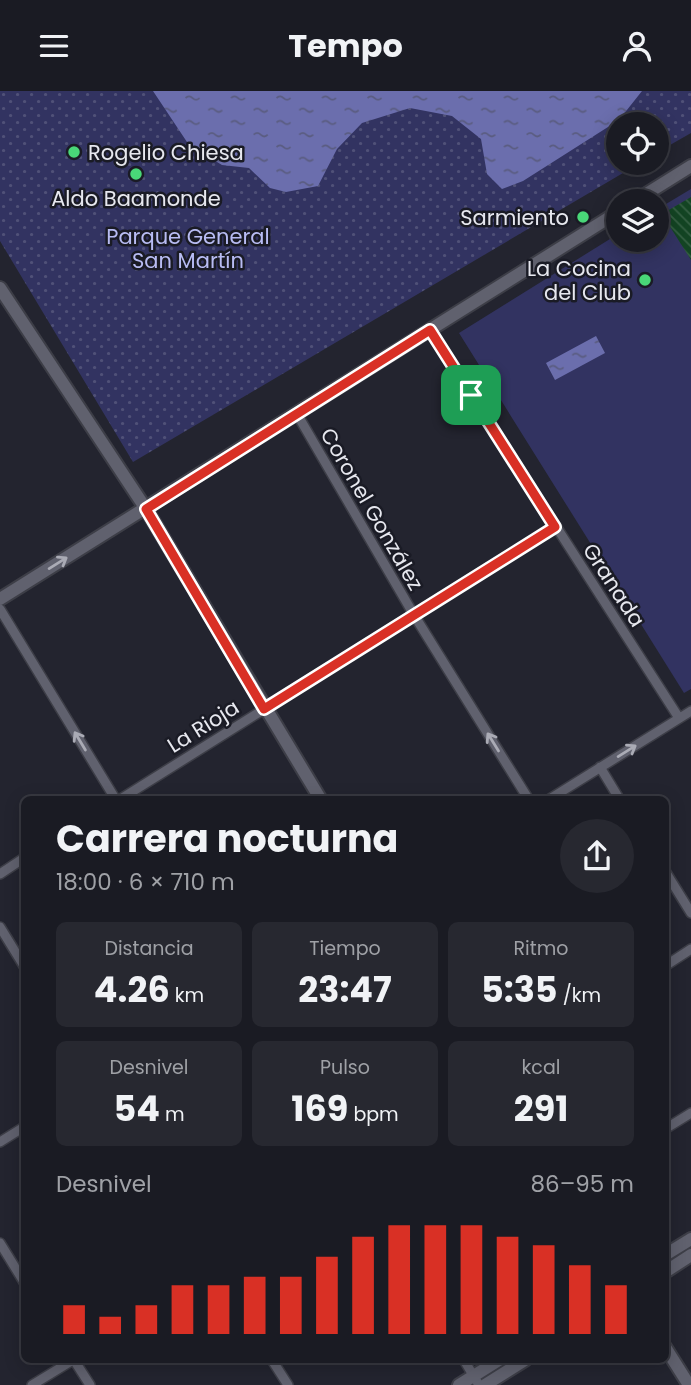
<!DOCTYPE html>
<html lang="es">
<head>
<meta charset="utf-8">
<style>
  body { margin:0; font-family:Poppins,sans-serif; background:#272830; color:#f1f3f6; height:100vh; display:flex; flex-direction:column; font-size:26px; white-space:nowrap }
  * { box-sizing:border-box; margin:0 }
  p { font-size:23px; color:#9fa1a6 }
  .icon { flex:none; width:38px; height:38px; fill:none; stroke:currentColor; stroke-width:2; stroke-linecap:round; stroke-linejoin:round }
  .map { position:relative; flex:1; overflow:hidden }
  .drawer { position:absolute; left:21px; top:705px; width:648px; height:567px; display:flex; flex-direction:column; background:#1a1b23; border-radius:10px; box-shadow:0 4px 18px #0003,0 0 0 2px #383941 }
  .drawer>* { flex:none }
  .tools { position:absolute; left:606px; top:21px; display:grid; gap:14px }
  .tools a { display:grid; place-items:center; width:63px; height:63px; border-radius:50%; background:#1a1b23; box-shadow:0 4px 18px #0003,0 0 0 2px #383941; font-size:35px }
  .pin { position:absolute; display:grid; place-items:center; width:60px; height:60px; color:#fff; margin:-30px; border-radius:14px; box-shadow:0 4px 10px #0006 }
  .round { display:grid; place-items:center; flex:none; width:74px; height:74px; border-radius:37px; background:#272830 }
  .head { display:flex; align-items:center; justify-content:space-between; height:119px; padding:0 35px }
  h1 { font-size:38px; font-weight:700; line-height:52px }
  .stats { display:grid; grid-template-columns:repeat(3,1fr); gap:10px; height:119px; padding:7px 35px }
  .stats div { display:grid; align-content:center; border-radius:10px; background:#272830; text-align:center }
  .stats b { font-size:35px; font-weight:700 }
  .stats small { font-size:19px; font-weight:400 }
  .stats p { font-size:19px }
  .chart { height:196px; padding:14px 35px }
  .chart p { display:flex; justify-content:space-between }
  .chart svg { width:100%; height:126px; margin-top:7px; stroke:#d93025; stroke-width:6 }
  header { display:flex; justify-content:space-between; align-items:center; height:91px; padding:0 35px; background:#1a1b23; font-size:32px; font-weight:700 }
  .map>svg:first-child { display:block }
</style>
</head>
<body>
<header><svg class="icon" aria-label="menu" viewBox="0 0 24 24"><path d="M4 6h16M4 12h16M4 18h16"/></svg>Tempo<svg class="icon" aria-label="person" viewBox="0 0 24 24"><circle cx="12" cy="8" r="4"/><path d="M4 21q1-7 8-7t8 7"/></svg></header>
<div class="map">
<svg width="691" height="1294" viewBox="0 0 691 1294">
  <defs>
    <pattern id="park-dots" width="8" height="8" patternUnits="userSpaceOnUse" patternTransform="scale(1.75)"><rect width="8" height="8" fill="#323361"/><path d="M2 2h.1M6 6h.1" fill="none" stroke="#505178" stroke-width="1.8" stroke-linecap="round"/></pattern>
    <pattern id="water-ripples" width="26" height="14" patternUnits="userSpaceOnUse" patternTransform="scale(1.75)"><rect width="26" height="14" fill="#6b6ead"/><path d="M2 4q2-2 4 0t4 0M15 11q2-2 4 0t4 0" fill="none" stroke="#5a5c80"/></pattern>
    <pattern id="building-back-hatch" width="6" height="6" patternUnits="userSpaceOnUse" patternTransform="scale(1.75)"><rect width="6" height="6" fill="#134423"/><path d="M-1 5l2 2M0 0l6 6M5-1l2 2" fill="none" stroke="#355f43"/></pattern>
  </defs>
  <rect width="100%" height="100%" fill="#23242f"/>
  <!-- green -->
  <path fill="#323361" d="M691,98v500l-7,4 -225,-360 159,-99v6h38v-30z"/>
  <!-- park -->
  <path fill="url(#park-dots)" d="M0,0h691v42l-35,20v-29h-38v39h22l-507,299 -133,-221z"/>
  <!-- water -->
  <path fill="url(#water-ripples)" d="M153,0h489l-23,29 -96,61 -21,8 -15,-15 -6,-35 -29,-23 -42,-8 -48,15 -25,26 -19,37 -32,6 -16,-4 -21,-20 -27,-3 -33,-20z
    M596,245l9,17 -50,27 -9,-17z"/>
  <!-- building -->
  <path fill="url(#building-back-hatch)" d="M691,106v63l-29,-46z"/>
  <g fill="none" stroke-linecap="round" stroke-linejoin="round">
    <defs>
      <path id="street" d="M430,239l249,388
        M297,323l117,201 115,185
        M0,518l116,191
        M600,676l20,33
        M119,709l436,-273
        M548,709l143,-89
        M665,780l26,42
        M0,783l24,-16
        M0,836l24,39
        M665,875l26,-17
        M665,1038l26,-16
        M0,1051l24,-15
        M0,1152l24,39
        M74,1269l16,25
        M272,1269l16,25
        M464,1269l15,25
        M32,1294l41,-25"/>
      <path id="secondary" d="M635,110l56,-35
        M0,197l146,221 175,291
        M0,508l618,-387
        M665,1164l26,-16
        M665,1181l26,-17
        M665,1256l24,38
        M459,1294l40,-25
        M485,1294l40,-25"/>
    </defs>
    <!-- street casing -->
    <use href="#street" stroke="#3d3e47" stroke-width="12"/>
    <!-- secondary casing -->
    <use href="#secondary" stroke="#3d3e47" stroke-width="16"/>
    <!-- street -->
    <use href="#street" stroke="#60616e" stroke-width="9"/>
    <!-- secondary -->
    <use href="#secondary" stroke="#60616e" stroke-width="12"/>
  </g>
  <!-- one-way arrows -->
  <defs><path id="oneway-shaft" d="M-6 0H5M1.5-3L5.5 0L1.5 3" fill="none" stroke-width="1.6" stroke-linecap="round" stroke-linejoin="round" transform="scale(1.75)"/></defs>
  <g stroke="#aaabb5">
    <use href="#oneway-shaft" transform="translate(58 472) rotate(-32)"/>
    <use href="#oneway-shaft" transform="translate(80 650) rotate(-121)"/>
    <use href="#oneway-shaft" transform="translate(493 651) rotate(-122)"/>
    <use href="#oneway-shaft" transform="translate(627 660) rotate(-32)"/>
  </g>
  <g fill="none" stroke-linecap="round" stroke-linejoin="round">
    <defs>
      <path id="route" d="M430,239l125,197 -291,182 -118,-200z"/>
    </defs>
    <!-- route casing -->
    <use href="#route" stroke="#fff" stroke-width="14"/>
    <!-- route -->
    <use href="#route" stroke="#d93025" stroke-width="9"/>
  </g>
  <!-- markers -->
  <g fill="#49d778" stroke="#1a1b25" stroke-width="2.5">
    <circle cx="74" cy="61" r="7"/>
    <circle cx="136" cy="83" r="7"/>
    <circle cx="583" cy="126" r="7"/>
    <circle cx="645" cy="189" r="7"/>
  </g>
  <g text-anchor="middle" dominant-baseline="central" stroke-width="5" stroke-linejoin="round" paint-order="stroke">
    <!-- poi labels -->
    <g font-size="21" fill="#e7e8ef" stroke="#1a1b25" text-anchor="end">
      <text x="88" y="61" text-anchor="start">Rogelio Chiesa</text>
      <text x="136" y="107" text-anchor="middle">Aldo Baamonde</text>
      <text x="569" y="126">Sarmiento</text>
      <text x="631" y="177">La Cocina<tspan x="631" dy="24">del Club</tspan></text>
    </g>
    <!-- park labels -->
    <g font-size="21" fill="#b8bcf3" stroke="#1a1b25">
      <text x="188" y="145">Parque General<tspan x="188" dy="24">San Martín</tspan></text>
    </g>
    <!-- street labels -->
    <g font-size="21" fill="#e7e8ef" stroke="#1a1b25">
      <text transform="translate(372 418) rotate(60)">Coronel González</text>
      <text transform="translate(614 494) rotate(57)">Granada</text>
      <text transform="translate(203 635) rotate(-32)">La Rioja</text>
    </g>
  </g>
</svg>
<div class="tools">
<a><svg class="icon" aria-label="locate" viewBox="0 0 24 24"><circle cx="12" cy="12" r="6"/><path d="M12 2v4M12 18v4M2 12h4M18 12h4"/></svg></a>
<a><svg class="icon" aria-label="layers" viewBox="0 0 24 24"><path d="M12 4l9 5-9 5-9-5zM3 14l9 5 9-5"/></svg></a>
</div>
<div class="pin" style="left:471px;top:304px;background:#1e9e55"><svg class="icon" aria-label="arrive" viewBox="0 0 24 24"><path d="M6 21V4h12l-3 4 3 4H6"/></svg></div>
<section class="drawer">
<div class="head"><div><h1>Carrera nocturna</h1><p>18:00 · 6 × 710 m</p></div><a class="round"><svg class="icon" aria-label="share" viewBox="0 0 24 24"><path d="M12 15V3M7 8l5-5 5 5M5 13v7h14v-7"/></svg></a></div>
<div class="stats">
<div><p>Distancia</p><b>4.26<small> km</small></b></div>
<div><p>Tiempo</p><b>23:47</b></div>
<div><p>Ritmo</p><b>5:35<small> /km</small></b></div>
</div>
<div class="stats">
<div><p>Desnivel</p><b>54<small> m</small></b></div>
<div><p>Pulso</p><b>169<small> bpm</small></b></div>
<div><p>kcal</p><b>291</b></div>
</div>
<div class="chart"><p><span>Desnivel</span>86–95 m</p>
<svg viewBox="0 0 160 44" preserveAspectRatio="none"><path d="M5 44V34M15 44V38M25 44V34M35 44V27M45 44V27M55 44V24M65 44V24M75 44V17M85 44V10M95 44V6M105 44V6M115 44V6M125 44V10M135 44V13M145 44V20M155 44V27"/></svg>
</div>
</section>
</div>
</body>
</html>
